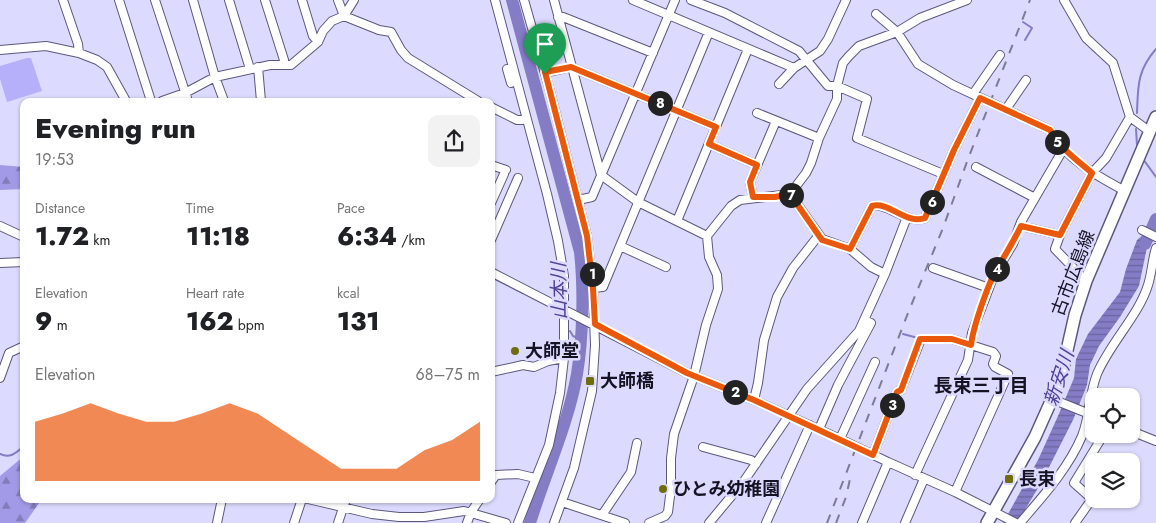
<!DOCTYPE html>
<html lang="en">
<head>
<meta charset="utf-8">
<style>
  body { margin:0; font-family:Jost,"Noto Sans JP",sans-serif; background:#f2f2f2; color:#202124; height:100vh; display:flex; flex-direction:column; font-size:19px; white-space:nowrap }
  * { box-sizing:border-box; margin:0 }
  p { font-size:16px; color:#757577 }
  .icon { flex:none; width:28px; height:28px; fill:none; stroke:currentColor; stroke-width:2; stroke-linecap:round; stroke-linejoin:round }
  .map { position:relative; flex:1; overflow:hidden }
  .drawer { position:absolute; left:20px; top:98px; width:475px; height:405px; display:flex; flex-direction:column; background:#fff; border-radius:10px; box-shadow:0 1px 4px #0004 }
  .drawer>* { flex:none }
  .buttons { position:absolute; left:1085px; top:388px; display:grid; gap:10px }
  .buttons a { display:grid; place-items:center; width:55px; height:55px; border-radius:10px; background:#fff; box-shadow:0 1px 4px #0004; font-size:25px }
  .pin { position:absolute; display:grid; place-items:center; width:42px; height:42px; color:#fff; margin:-51px -21px; border-radius:50% 50% 50% 0; rotate:-45deg; box-shadow:0 0 5px #0007 }
  .pin .icon { rotate:45deg }
  .km { position:absolute; width:25px; height:25px; margin:-12px; border-radius:50%; background:#222; color:#fff; font-size:14px; line-height:25px; text-align:center }
  .round { display:grid; place-items:center; flex:none; width:52px; height:52px; border-radius:10px; background:#f2f2f2 }
  .overview { display:flex; align-items:center; justify-content:space-between; height:85px; padding:0 15px }
  h1 { font-size:28px; font-weight:800; line-height:38px }
  .stats { display:grid; grid-template-columns:repeat(3,1fr); gap:8px; height:85px; padding:5px 15px }
  .stats div { display:grid; align-content:center }
  .stats b { font-size:25px; font-weight:800 }
  .stats small { font-size:14px; font-weight:400 }
  .stats p { font-size:14px }
  .chart { height:140px; padding:10px 15px }
  .chart p { display:flex; justify-content:space-between }
  .chart svg { width:100%; height:90px; margin-top:5px; fill:#ea580c; opacity:.7 }
  .map>svg:first-child { display:block }
</style>
</head>
<body>
<div class="map">
<svg width="1156" height="523" viewBox="0 0 1156 523">
  <defs>
    <pattern id="forest-firs" width="22" height="20" patternUnits="userSpaceOnUse" patternTransform="scale(1.25)"><rect width="22" height="20" fill="#a29ae6"/><path d="M5 1l3.5 6h-7zM16 11l3.5 6h-7z" fill="#837cba"/></pattern>
    <pattern id="water-rules" width="6" height="5" patternUnits="userSpaceOnUse" patternTransform="scale(1.25)"><rect width="6" height="5" fill="#847cc5"/><path d="M0 2.5h6" fill="none" stroke="#6b64a0"/></pattern>
  </defs>
  <rect width="100%" height="100%" fill="#dcdafe"/>
  <!-- forest -->
  <path fill="url(#forest-firs)" d="M0,165l24,2v22l-24,1z
    M24,456v43h18l-17,24h-25v-47z"/>
  <!-- green -->
  <path fill="#b6aff9" d="M27,58h4l11,33 -35,11 -7,-23v-13z"/>
  <!-- water -->
  <path fill="url(#water-rules)" d="M1151,228l-12,58 -19,31 -21,29 -9,19 -3,20 -14,35 -32,63 -24,40h-14l35,-63 20,-44 16,-38 2,-19 12,-25 32,-42 6,-23 11,-29z"/>
  <g fill="none" stroke-linecap="round" stroke-linejoin="round">
    <!-- stream -->
    <path stroke="#847cc5" stroke-width="2" d="M1023,22l9,6 -7,12
      M1137,113c1,-27 0,-42 19,-64
      M1136,129l1,16
      M1143,159l13,18
      M491,277l32,16
      M570,331l3,5 7,3
      M903,334l15,4
      M0,454c10,5 16,-1 24,-8"/>
    <!-- river -->
    <path stroke="#847cc5" stroke-width="12" d="M512,0l68,252c4,37 3,85 -3,122 -9,51 -32,100 -47,149
      M1145,244l11,-25"/>
    <defs>
      <path id="street" d="M63,0l15,44 1,9
        M119,0l32,101
        M155,0l33,101
        M193,0l22,77 9,24
        M229,0l21,69
        M265,0l19,60 -1,5
        M302,0l11,36 5,6
        M338,0l6,16 35,14 12,2 10,18 7,8 70,43
        M495,0l52,194 11,47 6,35v82l-4,35 -11,52 -31,78
        M524,0l26,91 37,145 6,52 2,57 -3,46 -18,77 -20,55
        M554,0l47,175 37,27 69,34
        M633,0l161,68
        M691,0l34,13 74,38 29,35h9l30,13 -10,39 86,36
        M1064,0l22,38 27,25 17,54 19,14
        M876,14l21,18 21,32 35,21 97,45c16,29 47,46 75,61
        M558,17h5l90,36
        M0,50l46,-4 33,7 18,7 10,7 19,34
        M258,67l3,34
        M508,69h-1l4,14
        M545,73l26,-6 145,60
        M779,84l15,-16 26,-17 8,-12 18,-39
        M973,94l27,-39
        M162,101l23,-8 30,-16 55,-12h21l27,-23 5,-11 9,-10 12,-5 10,-16
        M491,107l26,13h5
        M1006,109l20,-29
        M757,113l62,25
        M709,144l48,21
        M491,165l15,5
        M976,167l59,31
        M790,194l32,45 28,10 21,18 14,7
        M753,197l-3,-15 26,-61
        M578,200l14,-3 83,-197
        M491,203l13,-29
        M677,221l71,-172
        M0,226l24,11
        M1021,226l39,9
        M1142,230l14,7
        M491,240l27,-62
        M620,246l46,21
        M850,249l22,-43c16,-4 35,19 53,12l29,-68 26,-52
        M0,263l24,-1
        M933,268l56,20
        M491,272l196,101 67,27 86,39 48,23 67,30 61,31
        M1086,281l-31,-32 5,-14 32,-62 14,-15 24,-41
        M593,288l10,-1 106,-255
        M491,372l32,-7 11,2 14,-6 16,-3
        M0,378l9,-25 15,-7
        M1052,399l40,16
        M754,400l4,-17 6,-43 13,-43 16,-29 26,-33
        M819,429l19,-44 33,-62 -7,-3
        M1131,431l25,10
        M840,439l35,-77
        M703,447l48,13 5,4
        M873,455l24,-63 4,-2 20,-51h31l41,13 3,4 -3,8 2,3 13,7 -53,118
        M915,475l53,-115 4,-27 22,-58 19,-31 8,-22 43,-74
        M491,482l5,-7 22,-1 17,4
        M308,499l64,15 27,3h25l40,-6 42,12
        M562,502l63,21
        M602,515l29,-43 6,-29
        M217,523l5,-24
        M294,523l8,-24
        M338,523l8,-24
        M467,523l4,-11 9,-13
        M649,523l16,-7 3,-4 3,-24v-30l3,-24 20,-58 12,-51 12,-36 -1,-14 -8,-18 -2,-21 24,-30 9,-6 50,-6 16,-21 5,-10 8,-25 18,-39v-13l6,-23 6,-7 10,-10 38,-14 23,-14 47,-18
        M709,523l35,-42 63,-92 52,-58 26,-57 22,-57
        M766,523l44,-98
        M862,523l26,-61
        M905,523l19,-44
        M1020,523c23,-27 48,-54 62,-87 8,-20 7,-42 15,-62 13,-31 42,-59 51,-89 4,-12 4,-25 8,-37
        M1075,523l17,-24 -18,-16 30,-49"/>
      <path id="secondary" d="M987,523l48,-86 17,-38 11,-31 12,-53 11,-34 70,-164"/>
    </defs>
    <!-- street casing -->
    <use href="#street" stroke="#5b587e" stroke-width="10"/>
    <!-- secondary casing -->
    <use href="#secondary" stroke="#5b587e" stroke-width="14"/>
    <!-- street -->
    <use href="#street" stroke="#fff" stroke-width="8"/>
    <!-- secondary -->
    <use href="#secondary" stroke="#fff" stroke-width="11"/>
    <!-- rail -->
    <path stroke="#7d7b95" stroke-width="2" stroke-dasharray="9 9" stroke-linecap="butt" d="M827,523l81,-210 35,-85 25,-69 62,-159
      M836,523l10,-26 4,-18"/>
  </g>
  <g fill="none" stroke-linecap="round" stroke-linejoin="round">
    <defs>
      <path id="route" d="M571,67l145,60 -7,17 48,21 -7,17 3,15h22l15,-3 32,46 28,9 22,-43c17,-5 34,19 53,12l29,-68 26,-52 70,32c10,18 27,30 42,43l-32,62 -39,-9c-8,17 -18,32 -27,48 -8,17 -21,53 -23,71l-19,-6h-32l-19,51 -4,2 -24,63 -119,-55 -67,-27 -92,-49 -2,-36 -6,-52 -42,-164z"/>
    </defs>
    <!-- route casing -->
    <use href="#route" stroke="#fff" stroke-width="10"/>
    <!-- route -->
    <use href="#route" stroke="#ea580c" stroke-width="6"/>
  </g>
  <!-- markers -->
  <g fill="#6f6c0b" stroke="#dcdafe" stroke-width="2">
    <circle cx="515" cy="351" r="5"/>
    <rect x="585" y="376" width="10" height="10" rx="2.5"/>
    <rect x="1004" y="474" width="10" height="10" rx="2.5"/>
    <circle cx="663" cy="489" r="5"/>
  </g>
  <g text-anchor="middle" dominant-baseline="central" stroke-width="5" stroke-linejoin="round" paint-order="stroke">
    <!-- street labels -->
    <g font-size="18" fill="#151323" stroke="#dcdafe">
      <text transform="translate(1073 273) rotate(-69)">古市広島線</text>
    </g>
    <!-- poi labels -->
    <g font-size="18" font-weight="bold" fill="#151323" stroke="#dcdafe" text-anchor="start">
      <text x="525" y="351">大師堂</text>
      <text x="600" y="381">大師橋</text>
      <text x="1019" y="479">長束</text>
      <text x="673" y="489">ひとみ幼稚園</text>
    </g>
    <!-- water labels -->
    <g font-size="19" font-style="italic" fill="#504098" stroke="#dcdafe">
      <text transform="translate(559 291) rotate(-91)">山本川</text>
      <text transform="translate(1059 378) rotate(-72)">新安川</text>
    </g>
    <!-- neighbourhood labels -->
    <g font-size="19" font-weight="bold" fill="#151323" stroke="#dcdafe">
      <text x="981" y="385">長束三丁目</text>
    </g>
  </g>
</svg>
<div class="buttons">
<a><svg class="icon" aria-label="locate" viewBox="0 0 24 24"><circle cx="12" cy="12" r="6"/><path d="M12 2v4M12 18v4M2 12h4M18 12h4"/></svg></a>
<a><svg class="icon" aria-label="layers" viewBox="0 0 24 24"><path d="M12 4l9 5-9 5-9-5zM3 14l9 5 9-5"/></svg></a>
</div>
<div class="pin" style="left:545px;top:74px;background:#1e9e55"><svg class="icon" aria-label="arrive" viewBox="0 0 24 24"><path d="M6 21V4h12l-3 4 3 4H6"/></svg></div>
<b class="km" style="left:592px;top:274px">1</b>
<b class="km" style="left:735px;top:392px">2</b>
<b class="km" style="left:892px;top:405px">3</b>
<b class="km" style="left:997px;top:269px">4</b>
<b class="km" style="left:1057px;top:142px">5</b>
<b class="km" style="left:932px;top:202px">6</b>
<b class="km" style="left:791px;top:195px">7</b>
<b class="km" style="left:660px;top:103px">8</b>
<section class="drawer">
<div class="overview"><div><h1>Evening run</h1><p>19:53</p></div><a class="round"><svg class="icon" aria-label="share" viewBox="0 0 24 24"><path d="M12 15V3M7 8l5-5 5 5M5 13v7h14v-7"/></svg></a></div>
<div class="stats">
<div><p>Distance</p><b>1.72<small> km</small></b></div>
<div><p>Time</p><b>11:18</b></div>
<div><p>Pace</p><b>6:34<small> /km</small></b></div>
</div>
<div class="stats">
<div><p>Elevation</p><b>9<small> m</small></b></div>
<div><p>Heart rate</p><b>162<small> bpm</small></b></div>
<div><p>kcal</p><b>131</b></div>
</div>
<div class="chart"><p><span>Elevation</span>68–75 m</p>
<svg viewBox="0 0 160 44" preserveAspectRatio="none"><path d="M0 44V15L10 11L20 6L30 11L40 15L50 15L60 11L70 6L80 11L90 20L100 29L110 38L120 38L130 38L140 29L150 24L160 15V44z"/></svg>
</div>
</section>
</div>
</body>
</html>
